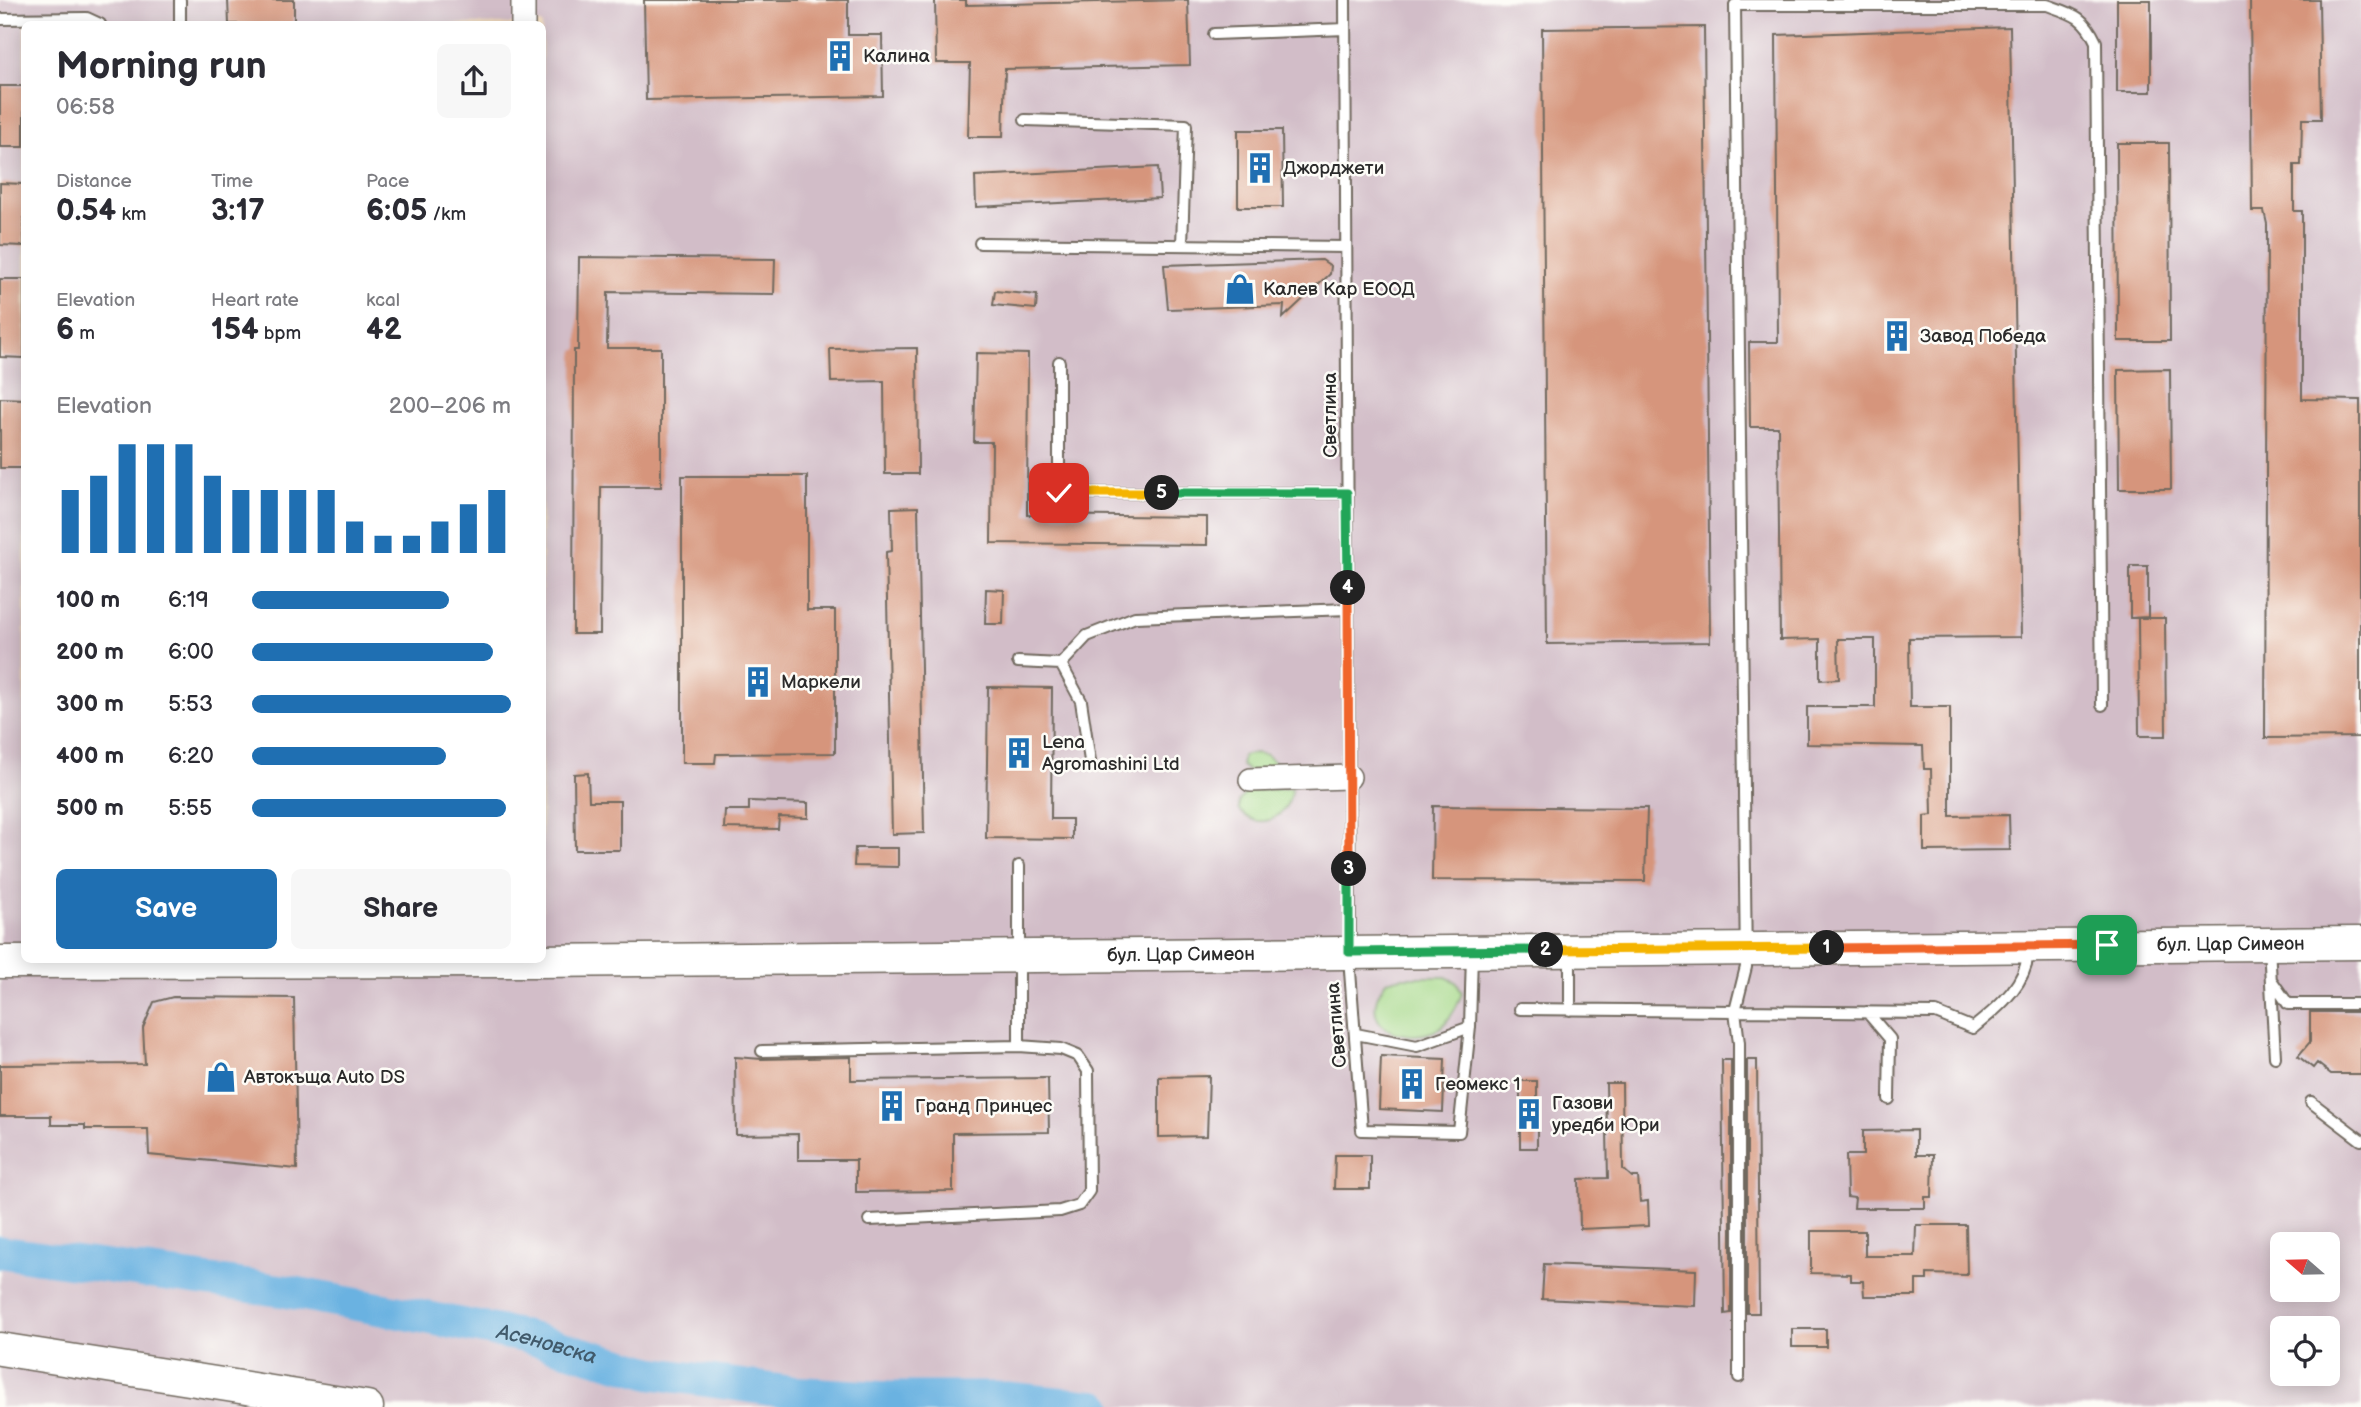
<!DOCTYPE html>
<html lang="en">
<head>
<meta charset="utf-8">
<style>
  body { margin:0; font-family:"Balsamiq Sans",sans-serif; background:#f7f7f7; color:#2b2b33; height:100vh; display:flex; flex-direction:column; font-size:26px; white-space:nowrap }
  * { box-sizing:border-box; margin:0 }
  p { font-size:23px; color:#7c7c81 }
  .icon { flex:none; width:38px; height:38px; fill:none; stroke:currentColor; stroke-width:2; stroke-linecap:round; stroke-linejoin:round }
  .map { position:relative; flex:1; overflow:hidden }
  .drawer { position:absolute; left:21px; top:21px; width:525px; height:942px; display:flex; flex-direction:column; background:#fff; border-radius:10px; box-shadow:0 4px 18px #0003 }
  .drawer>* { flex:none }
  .needle { width:46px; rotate:290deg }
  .fabs { position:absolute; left:2270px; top:1232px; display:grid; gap:14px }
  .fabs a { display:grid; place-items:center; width:70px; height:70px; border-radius:10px; background:#fff; box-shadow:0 4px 18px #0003; font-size:35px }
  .pin { position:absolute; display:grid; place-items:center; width:60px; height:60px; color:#fff; margin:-30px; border-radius:14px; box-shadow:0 4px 10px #0006 }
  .km { position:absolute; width:35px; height:35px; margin:-18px; border-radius:50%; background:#222; color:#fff; font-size:19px; line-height:35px; text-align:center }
  .round { display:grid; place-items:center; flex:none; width:74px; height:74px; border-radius:10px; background:#f7f7f7 }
  .head { display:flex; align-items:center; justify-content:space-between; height:119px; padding:0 35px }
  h1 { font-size:38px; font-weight:600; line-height:52px }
  .figures { display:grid; grid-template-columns:repeat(3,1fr); gap:10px; height:119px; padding:7px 35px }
  .figures div { display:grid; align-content:center }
  .figures b { font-size:30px; font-weight:600 }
  .figures small { font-size:19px; font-weight:400 }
  .figures p { font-size:19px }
  .chart { height:196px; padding:14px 35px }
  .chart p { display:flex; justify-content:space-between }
  .chart svg { width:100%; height:126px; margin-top:7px; stroke:#1f6fb2; stroke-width:6 }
  .cta { display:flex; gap:14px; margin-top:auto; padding:14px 35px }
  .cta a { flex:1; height:80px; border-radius:10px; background:#1f6fb2; color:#fff; font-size:28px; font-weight:600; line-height:80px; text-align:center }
  .cta a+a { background:#f7f7f7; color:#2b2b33 }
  ul { padding:0 35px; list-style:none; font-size:23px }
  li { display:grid; grid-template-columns:112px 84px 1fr; align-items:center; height:52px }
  li i { height:18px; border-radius:9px; background:#1f6fb2 }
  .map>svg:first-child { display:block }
</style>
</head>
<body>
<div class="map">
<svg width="2361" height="1407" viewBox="0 0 2361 1407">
  <rect width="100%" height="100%" fill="#fdfcf7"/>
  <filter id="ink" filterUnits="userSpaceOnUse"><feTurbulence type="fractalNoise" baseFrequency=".0143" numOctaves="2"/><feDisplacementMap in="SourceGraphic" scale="14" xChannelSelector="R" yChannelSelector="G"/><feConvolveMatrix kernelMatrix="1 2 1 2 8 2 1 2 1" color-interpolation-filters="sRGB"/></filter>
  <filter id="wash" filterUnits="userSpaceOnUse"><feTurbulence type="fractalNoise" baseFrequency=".00686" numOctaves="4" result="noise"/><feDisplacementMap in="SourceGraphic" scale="28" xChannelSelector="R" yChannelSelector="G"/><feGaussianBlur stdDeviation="1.57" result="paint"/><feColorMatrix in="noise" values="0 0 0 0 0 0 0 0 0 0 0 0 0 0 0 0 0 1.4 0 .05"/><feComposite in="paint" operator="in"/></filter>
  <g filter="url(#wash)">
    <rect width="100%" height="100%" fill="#f2dbbc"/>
    <!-- industrial -->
    <path fill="#d2bdc8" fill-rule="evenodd" d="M0,0h2361v1407h-2361zM24,24h518v935h-518zM2282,1244h46v46h-46zM2282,1328h46v46h-46z"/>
    <!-- green -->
    <path fill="#a4d888" stroke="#68825a" stroke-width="2" d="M1255,753l11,2 12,10 -4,5 -26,1 -7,-6 2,-9z
      M1292,788c-3,28 -31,46 -53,22v-9l8,-10z
      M1402,977h44l10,5 6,11c-5,14 -15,34 -30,39 -16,6 -48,4 -55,-15 -5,-13 2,-25 9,-36z"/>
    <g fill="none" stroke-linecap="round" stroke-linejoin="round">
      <!-- river -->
      <path stroke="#6ab2e1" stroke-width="33" id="s1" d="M0,1252l284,39 108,20 130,25 130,37 137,19 100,6h118l90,9"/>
    </g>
    <g id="blocks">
      <!-- building -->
      <path fill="#d6957c" d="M228,0h66v24h-65z
        M644,0h204v35h34l1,61 -237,4z
        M935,0h31v5l222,-5 2,65 -185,4 -2,68h-35l2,-74h-34z
        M2117,0h34v92h-34z
        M2250,0h69l2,119h-19l-1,46h-7v46h8v188l58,1v337l-95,1 2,-514 -3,-13h-12z
        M1704,27l6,615 -163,2 -5,-615z
        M2010,27l11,610 -112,1 1,69h40v109l59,-1 1,35 -86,1v-35l8,-1 -1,-46h-7l-1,-23 -116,-2v-37h68v-68h-37l1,40 -19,1v-41l-40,1 -2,-213h-28l-1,-85h29l-2,-307z
        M0,86h24v61h-24z
        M1238,130h44l1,77h-45z
        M2117,143h52l1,198h-52z
        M1158,167l2,31 -184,9 -1,-31z
        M0,183l24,1v62l-24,-1z
        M579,257l196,2 -1,35 -166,-2 -1,56h54v139h-60l-1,147h-27l1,-284h4z
        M1322,260l9,6 -1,8 -47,44 1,-13 -116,4 -4,-44z
        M0,279h24v79l-24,-1z
        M995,291l42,4 -1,14 -43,-4z
        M917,348l1,126h-33l-1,-93 -53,1 -1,-33z
        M976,353l52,1 -1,161 180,2v28l-216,-2 1,-101h-18z
        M2170,369l1,120h-52l-1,-119z
        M0,398l24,1v69h-24z
        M682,476h125v134h28v143l-119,1 -1,9h-33z
        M918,507l6,326 -32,1 -6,-282 6,-1 -1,-43z
        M2130,566h18v51l-18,1z
        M986,589l18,1 -1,34h-18z
        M2138,618h27l1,118h-27z
        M988,687l64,1 -1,131h21v20l-86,-1z
        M588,773l1,28h31v49h-45l-1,-76z
        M749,801l59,2v15l-29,-1 -1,12 -54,-1 1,-18h24z
        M1433,806l214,2 -2,73 -213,-1z
        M855,848h43v19l-44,-1z
        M173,997l121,1 3,171 -148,-14 -1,-26h-63v-4h-34v-9h-51v-51l145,-1 -2,-36 11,-26z
        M2310,1012h51v62h-30l-14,-11 -4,5 -15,-12 12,-14z
        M1381,1056l64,3 -2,53 -64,-3z
        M735,1057l27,2 89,-2v23l197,-2 1,54 -96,1v58l-97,1v-32h-58v-26l-62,1z
        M1722,1060h9v253l-6,1z
        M1747,1060h10l2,253h-12z
        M1209,1076l-2,60 -48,1v-60z
        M1520,1081h17v67h-17z
        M1606,1083h16l1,86 9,8h6l2,25 8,-1 1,25 -69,3 -1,-50 29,-1z
        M1916,1130v25h17l-1,42h-7v11h-71l1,-10 -8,-1 -1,-42h17v-24z
        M1335,1155h35v34h-36z
        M1916,1225h50l1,50 -40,-1v6h-11v16h-52l-1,-15h-12v-7l-40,-1v-42h54v25h50z
        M1544,1264l152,6 -1,36 -153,-7z
        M1792,1329h34v18h-34z"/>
    </g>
  </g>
  <g filter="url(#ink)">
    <use href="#blocks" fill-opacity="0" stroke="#71695e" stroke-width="2"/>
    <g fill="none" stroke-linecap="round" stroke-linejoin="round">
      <defs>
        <path id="lane" d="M1345,0l5,971 12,159 97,2 11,-105
          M0,19l87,-1 13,6
          M180,24v-24
          M1214,34l131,-5
          M1025,120l161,5 -4,120
          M980,243l366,4
          M1059,362v131h288
          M1018,662l43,2 26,-28 48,-19 213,-8
          M1061,664l20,37 9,60
          M1019,866v180
          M2269,946l6,111
          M1570,953v57
          M2272,981l16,23h73
          M1520,1009l416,4 37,15c20,-16 46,-37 53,-63 1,-5 0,-12 0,-17
          M1867,1012l23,27 -1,60
          M1356,1034l61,12 53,-19 2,-73
          M762,1051l257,-5 42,3 17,7 10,15 1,120 -10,14 -19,6 -191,9
          M2311,1102l50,38
          M1739,1377v-334l-4,-32 11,-44 -11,-962h312c26,9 37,11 49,37l6,663"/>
        <path id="street" d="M523,0v24
          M1251,780l98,-3"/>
        <g id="secondary">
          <path id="s2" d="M0,962l537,-1 1824,-18"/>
          <path d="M0,1349l367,58"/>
        </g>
      </defs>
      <!-- lane casing -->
      <use href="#lane" stroke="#71695e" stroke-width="14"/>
      <!-- street casing -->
      <use href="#street" stroke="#71695e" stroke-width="26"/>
      <!-- secondary casing -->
      <use href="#secondary" stroke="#71695e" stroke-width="35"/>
      <!-- lane -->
      <use href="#lane" stroke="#fff" stroke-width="10"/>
      <!-- street -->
      <use href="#street" stroke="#fff" stroke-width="23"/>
      <!-- secondary -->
      <use href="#secondary" stroke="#fff" stroke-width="32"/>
    </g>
  </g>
  <g fill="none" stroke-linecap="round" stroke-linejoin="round" filter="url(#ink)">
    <defs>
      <path id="split-1" d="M1827,948l280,-3"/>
      <path id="split-2" d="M1546,950l281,-2"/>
      <path id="split-3" d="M1349,869v83l197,-2"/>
      <path id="split-4" d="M1348,588l1,281"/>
      <path id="split-5" d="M1162,493h185l1,95"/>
      <path id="split-6" d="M1059,493h103"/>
    </defs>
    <!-- split-1 casing -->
    <use href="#split-1" stroke="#fff" stroke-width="14"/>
    <!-- split-2 casing -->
    <use href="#split-2" stroke="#fff" stroke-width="14"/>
    <!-- split-3 casing -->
    <use href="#split-3" stroke="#fff" stroke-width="14"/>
    <!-- split-4 casing -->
    <use href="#split-4" stroke="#fff" stroke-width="14"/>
    <!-- split-5 casing -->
    <use href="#split-5" stroke="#fff" stroke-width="14"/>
    <!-- split-6 casing -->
    <use href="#split-6" stroke="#fff" stroke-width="14"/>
    <!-- split-1 -->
    <use href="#split-1" stroke="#f0652b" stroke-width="9"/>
    <!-- split-2 -->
    <use href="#split-2" stroke="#f5b400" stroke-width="9"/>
    <!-- split-3 -->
    <use href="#split-3" stroke="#22a559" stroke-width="9"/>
    <!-- split-4 -->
    <use href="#split-4" stroke="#f0652b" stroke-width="9"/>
    <!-- split-5 -->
    <use href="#split-5" stroke="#22a559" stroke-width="9"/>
    <!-- split-6 -->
    <use href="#split-6" stroke="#f5b400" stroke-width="9"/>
  </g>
  <!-- icons -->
  <defs>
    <symbol id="building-bare" viewBox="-9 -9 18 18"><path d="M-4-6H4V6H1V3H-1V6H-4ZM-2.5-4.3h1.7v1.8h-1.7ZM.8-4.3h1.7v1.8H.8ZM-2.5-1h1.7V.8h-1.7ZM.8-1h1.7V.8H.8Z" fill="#1f6fb2" stroke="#fdfcf7" stroke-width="2.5" paint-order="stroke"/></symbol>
    <symbol id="shop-bare" viewBox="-9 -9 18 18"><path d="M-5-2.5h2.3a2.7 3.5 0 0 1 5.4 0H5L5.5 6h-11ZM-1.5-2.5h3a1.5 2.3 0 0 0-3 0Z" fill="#1f6fb2" stroke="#fdfcf7" stroke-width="2.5" paint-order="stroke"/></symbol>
  </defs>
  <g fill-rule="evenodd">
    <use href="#building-bare" x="818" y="34" width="44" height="44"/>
    <use href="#building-bare" x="1238" y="146" width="44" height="44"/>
    <use href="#shop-bare" x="1218" y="267" width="44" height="44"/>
    <use href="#building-bare" x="1875" y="314" width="44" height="44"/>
    <use href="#building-bare" x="736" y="660" width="44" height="44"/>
    <use href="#building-bare" x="997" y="731" width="44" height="44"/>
    <use href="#shop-bare" x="199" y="1055" width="44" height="44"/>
    <use href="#building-bare" x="1390" y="1062" width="44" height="44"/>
    <use href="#building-bare" x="870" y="1084" width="44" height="44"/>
    <use href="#building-bare" x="1507" y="1092" width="44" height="44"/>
  </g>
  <g text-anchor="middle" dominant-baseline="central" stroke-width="5" stroke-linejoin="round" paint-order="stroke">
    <!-- poi labels -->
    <g font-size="19" fill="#2b2b2b" stroke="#fdfcf7" text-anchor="start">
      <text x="863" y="56">Калина</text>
      <text x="1283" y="168">Джорджети</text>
      <text x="1263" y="289">Калев Кар ЕООД</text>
      <text x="1920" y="336">Завод Победа</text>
      <text x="781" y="682">Маркели</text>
      <text x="1042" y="742">Lena<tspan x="1042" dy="22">Agromashini Ltd</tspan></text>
      <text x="244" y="1077">Автокъща Auto DS</text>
      <text x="1435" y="1084">Геомекс 1</text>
      <text x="1552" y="1103">Газови<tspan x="1552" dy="22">уредби Юри</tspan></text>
      <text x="915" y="1106">Гранд Принцес</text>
    </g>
    <!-- street labels -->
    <g font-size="19" fill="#2b2b2b" stroke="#fdfcf7">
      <text transform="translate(1330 415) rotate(-90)">Светлина</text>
      <text stroke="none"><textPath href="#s2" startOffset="2231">бул. Цар Симеон</textPath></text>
      <text stroke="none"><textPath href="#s2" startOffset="1181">бул. Цар Симеон</textPath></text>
      <text transform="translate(1337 1025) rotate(-95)">Светлина</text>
    </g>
    <!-- water labels -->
    <g font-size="21" font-style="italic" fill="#415a6b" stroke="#fdfcf7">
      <text stroke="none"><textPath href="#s1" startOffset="555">Асеновска</textPath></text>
    </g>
  </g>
</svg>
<div class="fabs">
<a><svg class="needle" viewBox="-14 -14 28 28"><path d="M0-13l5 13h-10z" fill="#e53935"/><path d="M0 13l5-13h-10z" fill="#7c7c81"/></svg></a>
<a><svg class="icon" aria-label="locate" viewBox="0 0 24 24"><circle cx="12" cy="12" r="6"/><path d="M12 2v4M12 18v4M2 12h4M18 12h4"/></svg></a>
</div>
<div class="pin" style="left:2107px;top:945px;background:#1e9e55"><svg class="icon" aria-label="arrive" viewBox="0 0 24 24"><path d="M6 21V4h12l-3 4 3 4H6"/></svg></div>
<div class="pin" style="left:1059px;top:493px;background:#d93025"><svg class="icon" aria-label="check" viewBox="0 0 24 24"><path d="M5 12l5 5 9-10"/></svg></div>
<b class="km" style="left:1827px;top:948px">1</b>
<b class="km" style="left:1546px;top:950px">2</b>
<b class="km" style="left:1349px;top:869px">3</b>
<b class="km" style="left:1348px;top:588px">4</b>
<b class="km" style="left:1162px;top:493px">5</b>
<section class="drawer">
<div class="head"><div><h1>Morning run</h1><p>06:58</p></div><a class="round"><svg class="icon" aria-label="share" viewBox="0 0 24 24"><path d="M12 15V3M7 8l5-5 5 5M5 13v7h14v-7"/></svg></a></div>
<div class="figures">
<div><p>Distance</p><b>0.54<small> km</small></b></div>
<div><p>Time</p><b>3:17</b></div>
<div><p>Pace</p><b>6:05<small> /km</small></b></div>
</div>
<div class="figures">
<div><p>Elevation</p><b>6<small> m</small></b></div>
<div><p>Heart rate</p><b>154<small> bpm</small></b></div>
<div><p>kcal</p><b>42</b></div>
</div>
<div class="chart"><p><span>Elevation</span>200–206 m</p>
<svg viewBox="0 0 160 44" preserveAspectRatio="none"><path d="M5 44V22M15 44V17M25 44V6M35 44V6M45 44V6M55 44V17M65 44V22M75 44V22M85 44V22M95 44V22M105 44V33M115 44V38M125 44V38M135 44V33M145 44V27M155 44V22"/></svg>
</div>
<ul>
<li><b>100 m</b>6:19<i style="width:76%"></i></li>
<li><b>200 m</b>6:00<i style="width:93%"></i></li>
<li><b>300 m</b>5:53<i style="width:100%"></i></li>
<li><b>400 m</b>6:20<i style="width:75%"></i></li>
<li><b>500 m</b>5:55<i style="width:98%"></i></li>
</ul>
<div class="cta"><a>Save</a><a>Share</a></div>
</section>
</div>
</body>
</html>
